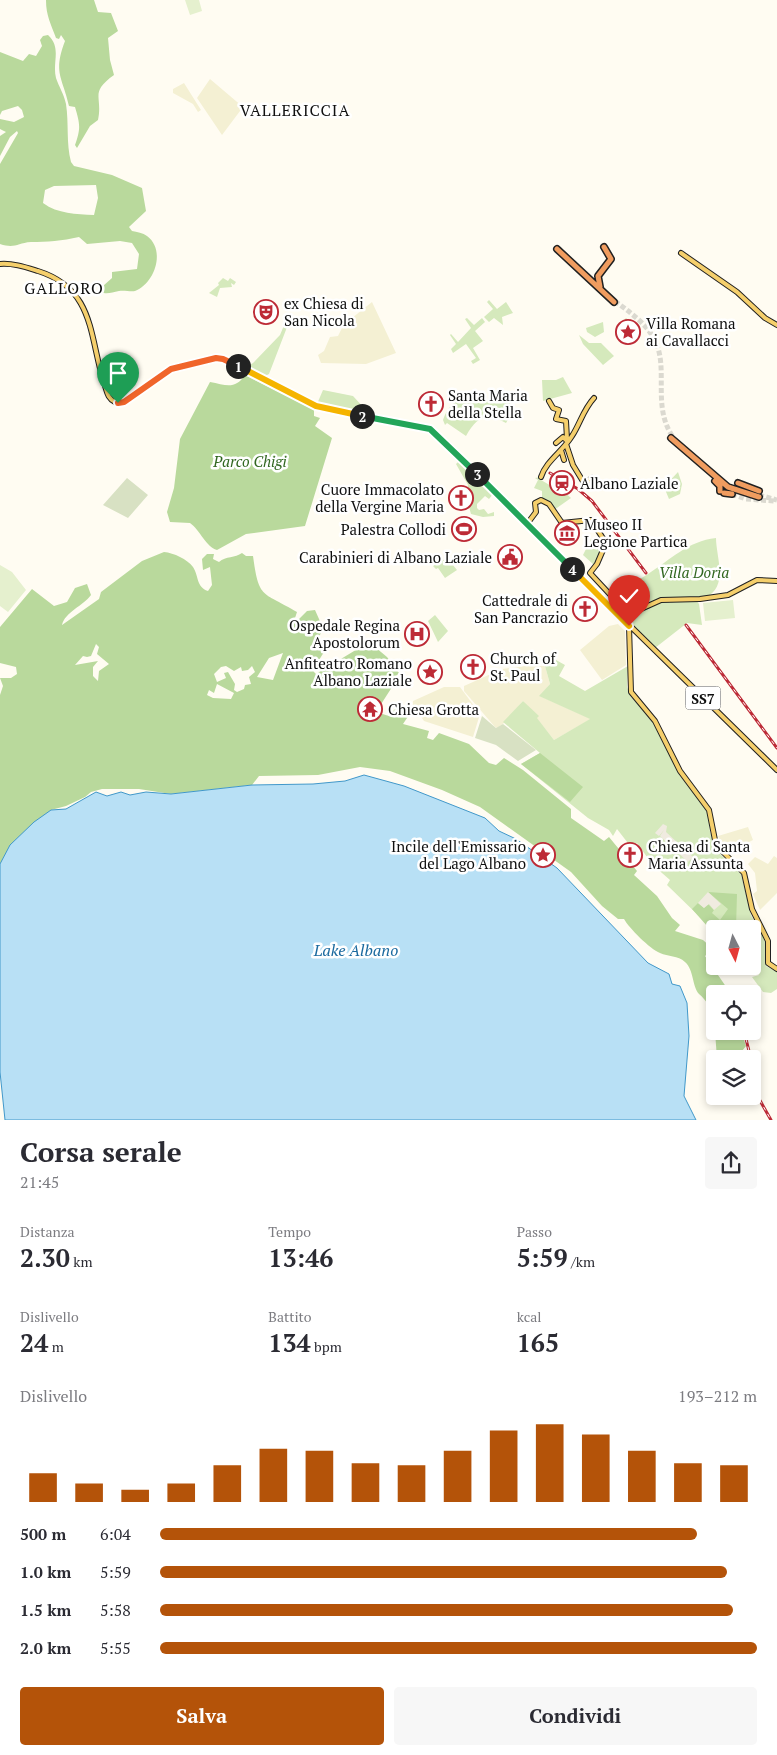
<!DOCTYPE html>
<html lang="it">
<head>
<meta charset="utf-8">
<style>
  body { margin:0; font-family:"PT Serif",serif; background:#f7f7f7; color:#2b2b33; height:100vh; display:flex; flex-direction:column; font-size:19px; white-space:nowrap }
  * { box-sizing:border-box; margin:0 }
  p { font-size:16px; color:#7c7c81 }
  .icon { flex:none; width:28px; height:28px; fill:none; stroke:currentColor; stroke-width:2; stroke-linecap:round; stroke-linejoin:round }
  .map { position:relative; height:1120px; overflow:hidden }
  .drawer { display:flex; flex-direction:column; background:#fff; flex:1 }
  .drawer>* { flex:none }
  .needle { width:32px; rotate:174deg }
  .tools { position:absolute; left:706px; top:920px; display:grid; gap:10px }
  .tools a { display:grid; place-items:center; width:55px; height:55px; border-radius:5px; background:#fff; box-shadow:0 2px 8px #0003; font-size:25px }
  .pin { position:absolute; display:grid; place-items:center; width:42px; height:42px; color:#fff; margin:-51px -21px; border-radius:50% 50% 50% 0; rotate:-45deg; box-shadow:0 0 5px #0007 }
  .pin .icon { rotate:45deg }
  .km { position:absolute; width:25px; height:25px; margin:-12px; border-radius:50%; background:#222; color:#fff; font-size:14px; line-height:25px; text-align:center }
  .round { display:grid; place-items:center; flex:none; width:52px; height:52px; border-radius:5px; background:#f7f7f7 }
  .overview { display:flex; align-items:center; justify-content:space-between; height:85px; padding:0 20px }
  h1 { font-size:28px; font-weight:800; line-height:38px }
  .metrics { display:grid; grid-template-columns:repeat(3,1fr); gap:8px; height:85px; padding:5px 20px }
  .metrics div { display:grid; align-content:center }
  .metrics b { font-size:25px; font-weight:800 }
  .metrics small { font-size:14px; font-weight:400 }
  .metrics p { font-size:14px }
  .chart { height:140px; padding:10px 20px }
  .chart p { display:flex; justify-content:space-between }
  .chart svg { width:100%; height:90px; margin-top:5px; stroke:#b45309; stroke-width:6 }
  .action { display:flex; gap:10px; margin-top:auto; padding:10px 20px }
  .action a { flex:1; height:58px; border-radius:5px; background:#b45309; color:#fff; font-size:20px; font-weight:800; line-height:58px; text-align:center }
  .action a+a { background:#f7f7f7; color:#2b2b33 }
  ul { padding:0 20px; list-style:none; font-size:16px }
  li { display:grid; grid-template-columns:80px 60px 1fr; align-items:center; height:38px }
  li i { height:12px; border-radius:6px; background:#b45309 }
  .map>svg:first-child { display:block }
</style>
</head>
<body>
<div class="map">
<svg width="777" height="1120" viewBox="0 0 777 1120">
  <rect width="100%" height="100%" fill="#fffcf2"/>
  <!-- farmland -->
  <path fill="#f4f0d3" d="M210,79l33,28 -21,28 -25,-37z
    M184,83l17,27 -3,2 -5,-8 -20,-11v-4z
    M372,302l24,51 -30,11 -45,-1 -3,-8 6,-4 6,-14 8,-1 4,-8 -2,-6 12,-4z
    M618,624l7,7 1,34 -24,15 -22,-30 29,-24z
    M525,666h20l5,18 -10,12 51,23 -37,21 -31,-39 -20,23 -6,4 -2,-1 -31,-36v-5l38,-17z
    M444,687h16l20,27 -7,23 -49,-16 -11,-16v-4z
    M748,827l5,13 -24,12 -9,-12 -2,-4z
    M774,856l3,2v35l-17,17 -7,-16 4,-3 -2,-18 -7,-9 7,-7 13,7z"/>
  <!-- green -->
  <path fill="#d5e9bc" d="M223,278l5,3 2,-3 6,4 -2,3 -3,-2 1,4 -12,1 -3,9 -8,-4 10,-8 -1,-2z
    M489,300l8,9 9,-7 7,11 -11,4 1,8 -9,-7 -5,4 -5,-5 9,-8 -6,-7z
    M467,318l7,7 8,-7 3,4 -10,9 8,10 -10,7 7,12 -7,4 -2,-3 5,-3 -10,-14 -13,9 -2,-4 5,-5 -6,-9 1,-1 7,8 13,-14 -6,-9z
    M626,318l11,9 -8,15 -13,-8 5,-7 -2,-2z
    M289,322l-20,52 -6,3 -18,-9 8,-5 27,-28 5,-12z
    M603,322l1,10 -9,5 -8,-5 -1,-4z
    M579,335l10,8h12l13,13 -11,9 -20,-21z
    M563,377l9,16 -29,8 -1,-21h14z
    M323,390l30,6 12,13 -1,4 -47,-9z
    M477,392l11,9 17,-1 10,7 -9,16c-19,-11 -29,-7 -40,13l-19,-13 -2,2 -2,-5c6,-17 17,-23 34,-28z
    M460,460l33,34 -4,5 -4,-3 -8,8v4l2,2 5,-1 4,5 6,-2v4l-11,1 -12,-3 -5,-18 2,-11 -12,-21z
    M678,472l4,12 -2,10 -11,5 -5,-12z
    M540,477l1,3 17,10 2,-2 11,10 -17,12 -12,-11v-8l-8,-3 4,-8 -3,-2z
    M716,538c0,19 13,48 -10,59l-45,1 -29,13 -21,-16c14,-9 24,-12 37,-21 22,-14 40,-33 68,-36z
    M591,539l11,13 -8,13 -11,-10z
    M447,558l10,12 -12,8 -7,-10 -2,1 -3,-3z
    M696,600l3,4 3,21 -15,-2 -32,25 -28,-27 1,-4 5,-3 2,3 6,-3v-4l21,-8z
    M435,615l13,16 -10,11 -10,-21z
    M556,660l9,5 -6,11 26,15 43,-25 -1,21 4,10 18,18 15,26 16,35 28,34 2,22 9,21 22,21 10,41 14,26 1,25 11,6v17l-6,4 -8,-1 -11,-15 7,-2 -6,-12 -1,-34h-37v6l-11,-14 -37,-36 3,-5 -24,-21 1,-2 -10,-14 -6,4 -14,-18 -4,7 -4,-6 -21,-12 -67,-54 19,-11 -37,-31 20,-21 16,15 -2,2 17,22 36,-21 -51,-23 11,-12 -5,-18z"/>
  <!-- forest -->
  <path fill="#b9d99c" fill-rule="evenodd" d="M46,0h48l4,12 13,1 7,18 -10,7 2,22 4,15c-25,18 -11,21 -16,45l-8,6 -13,22 -2,-3c6,-17 5,-21 0,-38l-6,-1c-7,-30 -16,-33 -4,-65l-4,-6 -2,4 -3,-1c-5,-14 -10,-22 -10,-38z
    M48,35c14,13 4,27 8,43 3,9 8,16 10,26 3,19 0,39 5,58l3,4 38,9 30,13 4,23 -17,16 3,4c5,1 11,2 15,5 19,14 8,47 -12,55 -4,1 -11,-1 -16,0 -7,1 -12,4 -18,1l2,-6 9,-8v-6l25,-3 2,-15 -7,-11 -12,-2 -33,3 -8,-7c-17,4 -32,5 -48,5 -14,1 -16,7 -31,2v-80l18,-31 -1,-2 -7,6 -10,19v-20l6,-4 -6,-3v-10l14,3 10,-5 -2,-7 -4,-4 -16,5 -2,4v-63l23,9 6,-7 7,2 6,-10 -2,-6 3,-4zM96,185l2,13 -4,17c-18,-1 -36,-1 -51,-12l2,-13 9,-4z
    M245,375l69,35v6l6,2 -5,8 17,12 -27,88 -59,8 -29,16c-11,-3 -17,-20 -27,-27l-20,-1 -3,-10 7,-24 6,-49 30,-57c16,3 25,8 35,-7z
    M164,552c10,1 23,7 29,15 6,9 3,20 15,24l4,-6 -2,-18 -7,3 -1,-11 5,-5h7l-1,5 6,3c7,-6 16,-4 23,-9l4,3h7c6,44 9,35 44,56l-2,6 3,2 9,-9 8,-1 8,18 -7,16 8,8 -5,8 -17,3 1,7 7,-2 6,6 53,-32 18,15 12,16 -7,7 2,4 -18,28 13,4 7,-8 13,7 -6,9 26,7 -2,7 6,2 6,-7 30,11 20,19 7,2 8,-7 19,12 48,39v9l33,23 5,-4 28,34 -3,4 23,21 15,22 8,7 -5,6 28,9 10,9 -8,7 26,38h-16v29c-1,-12 -8,-22 -16,-29 -7,-8 -5,-24 -14,-32 -7,-7 -17,-5 -25,-9 -10,-4 -31,-25 -36,-34h-6l-16,-13 -31,-34 -91,-65 -38,-17 -52,-19 -30,-4 -42,8 -59,1 -7,9 -81,9 -32,-5h-37l-11,3 -6,5 -19,9 -15,4 -51,54v-169l3,-9 -3,-8h11l6,-4 -1,-7 -16,-4v-36l32,-38 22,17 13,-4 8,-14 12,-4 4,11c-8,11 -26,17 -29,30l37,-26 2,-7 41,-31zM96,644l3,3 -2,7 12,10 -10,7 -1,10 -5,-5v-9l5,-6 -23,4 8,-9 4,1 4,-1zM283,653l-10,27 -16,-3 12,-19zM226,666l8,5 7,-4 1,4 6,-1 4,-4 3,6 -6,5 2,7 -6,1 -1,4 -7,3 -3,-2 1,-6 -7,-12 -4,1 2,5 -9,4 -3,-8 7,-7zM217,684l17,9 -3,6 -18,-1 -6,-3 2,-5 5,3z
    M540,753l43,34 -13,15 -49,-38z
    M708,892l29,2 -1,35h-21v6l-23,-26 6,-6 6,5 4,-4 6,6 -2,3 8,7 8,-11z
    M715,1031h26l5,15 -4,5 1,8h-26z"/>
  <!-- cemetery -->
  <path fill="#d8e1c3" d="M127,478l21,17 -20,23 -25,-13z
    M482,716l14,12 7,-4 33,26 -18,11 -22,-16 -21,-7z"/>
  <!-- pitch -->
  <path fill="#e5f0ce" d="M185,0h14l3,11 -12,4z
    M0,565l12,7 14,18 -18,22 -8,-6z
    M733,600l2,18 -30,3 -2,-18z"/>
  <!-- plaza -->
  <path fill="#f0ebe0" d="M663,824l4,2 -1,6 27,25 -5,5 -28,-26 4,-6 -5,6 -4,-3z
    M708,892l13,12 -7,6 -5,-6 -5,4 -6,-5z"/>
  <!-- water -->
  <path fill="#b8e0f5" stroke="#4198ca" d="M364,775l40,11 81,32 14,13 17,8 41,29 91,95 21,11 3,10 8,2 7,17 2,33 -5,60 12,24h-691l-5,-48v-208l10,-19 24,-23 17,-12 15,-1 30,-17 11,4 14,-4 9,3 16,-3 25,2 81,-9 61,-1 32,-3z"/>
  <g fill="none" stroke-linecap="round" stroke-linejoin="round">
    <!-- highway-tunnel -->
    <path stroke="#dbd9d0" stroke-width="5" stroke-dasharray="5 2.5" stroke-linecap="butt" d="M615,301c13,10 32,23 39,38 16,28 -3,67 19,98
      M732,494l14,5 28,2
      M759,495l18,5"/>
    <defs>
      <path id="major" d="M681,253l56,39 28,26 12,7
        M0,264c13,-1 25,3 38,7 57,18 51,65 66,112 3,8 3,15 11,19h9l47,-33 50,-11 97,49 112,22 187,184
        M549,401l4,7 6,2 -3,9 10,2 1,18
        M556,443l7,-6 4,4
        M566,444l7,21 11,18 8,-5
        M561,450l3,10
        M541,477c5,-16 22,-26 31,-41 8,-12 11,-26 22,-38
        M527,524l9,-12 -1,-9 6,-3 8,4 13,19 29,-3 15,23 -9,21 -7,9 27,29 3,8
        M617,613l160,157
        M621,618l40,-18 39,-1 28,-4 29,-15 20,1
        M629,626l2,66 24,29 25,50 29,39 7,35 28,28 8,36 16,32v22l9,6"/>
      <path id="highway" d="M557,249l57,53
        M600,287l-2,-11 13,-17 -7,-12
        M671,438l57,49 31,10
        M715,481l5,5v5
        M738,483l21,8
        M724,493l8,1"/>
    </defs>
    <!-- major casing -->
    <use href="#major" stroke="#212121" stroke-width="6"/>
    <!-- highway casing -->
    <use href="#highway" stroke="#212121" stroke-width="8"/>
    <!-- major -->
    <use href="#major" stroke="#f5cf6c" stroke-width="4"/>
    <!-- highway -->
    <use href="#highway" stroke="#f09c5f" stroke-width="5"/>
    <defs>
      <path id="rail" d="M242,371l19,10
        M550,473l28,16 14,12 54,72
        M686,625l91,123
        M744,1031l7,28
        M752,1069l6,28 13,23"/>
    </defs>
    <!-- rail casing -->
    <use href="#rail" stroke="#bd2a36" stroke-width="3"/>
    <!-- rail -->
    <use href="#rail" stroke="#fff" stroke-width="1" stroke-dasharray="4" stroke-linecap="butt"/>
  </g>
  <g fill="none" stroke-linecap="round" stroke-linejoin="round">
    <defs>
      <path id="split-1" d="M118,403l6,-1 47,-33 45,-11 7,1 15,7"/>
      <path id="split-2" d="M238,366l78,40 46,10"/>
      <path id="split-3" d="M362,416l68,13 47,45"/>
      <path id="split-4" d="M477,474l95,95"/>
      <path id="split-5" d="M572,569l57,57"/>
    </defs>
    <!-- split-1 casing -->
    <use href="#split-1" stroke="#fff" stroke-width="10"/>
    <!-- split-2 casing -->
    <use href="#split-2" stroke="#fff" stroke-width="10"/>
    <!-- split-3 casing -->
    <use href="#split-3" stroke="#fff" stroke-width="10"/>
    <!-- split-4 casing -->
    <use href="#split-4" stroke="#fff" stroke-width="10"/>
    <!-- split-5 casing -->
    <use href="#split-5" stroke="#fff" stroke-width="10"/>
    <!-- split-1 -->
    <use href="#split-1" stroke="#f0652b" stroke-width="6"/>
    <!-- split-2 -->
    <use href="#split-2" stroke="#f5b400" stroke-width="6"/>
    <!-- split-3 -->
    <use href="#split-3" stroke="#22a559" stroke-width="6"/>
    <!-- split-4 -->
    <use href="#split-4" stroke="#22a559" stroke-width="6"/>
    <!-- split-5 -->
    <use href="#split-5" stroke="#f5b400" stroke-width="6"/>
  </g>
  <!-- icons -->
  <defs>
    <symbol id="theatre-ring" viewBox="-11 -11 22 22"><circle r="9.5" fill="#fff" stroke="#bd2a36" stroke-width="1.5"/><path d="M-5-5.5Q0-4 5-5.5V0Q5 5 0 6Q-5 5-5 0ZM-3.3-2.5H-1v1.5H-3.3ZM1-2.5H3.3v1.5H1ZM-2.8 1Q0 5.5 2.8 1Z" fill="#bd2a36"/></symbol>
    <symbol id="sight-ring" viewBox="-11 -11 22 22"><circle r="9.5" fill="#fff" stroke="#bd2a36" stroke-width="1.5"/><path d="M0-6L1.8-2.2L6-1.7L2.9 1.2L3.7 5.4L0 3.3L-3.7 5.4L-2.9 1.2L-6-1.7L-1.8-2.2Z" fill="#bd2a36"/></symbol>
    <symbol id="church-ring" viewBox="-11 -11 22 22"><circle r="9.5" fill="#fff" stroke="#bd2a36" stroke-width="1.5"/><path d="M-1.2-6h2.4v3.5h3.3v2.4h-3.3V6h-2.4V-.1h-3.3v-2.4h3.3Z" fill="#bd2a36"/></symbol>
    <symbol id="station-ring" viewBox="-11 -11 22 22"><circle r="9.5" fill="#fff" stroke="#bd2a36" stroke-width="1.5"/><path d="M-3-6H3Q5-6 5-4V2Q5 4 3 4L4.5 6H3L1.5 4h-3L-3 6H-4.5L-3 4Q-5 4-5 2V-4Q-5-6-3-6ZM-3.5-4v3h7v-3ZM-3.5 1v1.5H-2V1ZM2 1v1.5H3.5V1Z" fill="#bd2a36"/></symbol>
    <symbol id="stadium-ring" viewBox="-11 -11 22 22"><circle r="9.5" fill="#fff" stroke="#bd2a36" stroke-width="1.5"/><path d="M0-5a6.5 5 0 1 0 0 10a6.5 5 0 1 0 0-10ZM-3.5-1.8h7v3.6h-7Z" fill="#bd2a36"/></symbol>
    <symbol id="museum-ring" viewBox="-11 -11 22 22"><circle r="9.5" fill="#fff" stroke="#bd2a36" stroke-width="1.5"/><path d="M0-6L6-3V-2H-6V-3ZM-5-1h2V3h-2ZM-1-1h2V3h-2ZM3-1h2V3H3ZM-6 4H6V6H-6Z" fill="#bd2a36"/></symbol>
    <symbol id="civic-ring" viewBox="-11 -11 22 22"><circle r="9.5" fill="#fff" stroke="#bd2a36" stroke-width="1.5"/><path d="M-.6-6.5H3V-4.5H.6V-3L4-1V1h2V6H-6V1h2V-1L-.6-3ZM-1.2 2.5V6h2.4V2.5Z" fill="#bd2a36"/></symbol>
    <symbol id="hospital-ring" viewBox="-11 -11 22 22"><circle r="9.5" fill="#fff" stroke="#bd2a36" stroke-width="1.5"/><path d="M-5-5h3v3.5h4V-5h3V5h-3V1.5h-4V5h-3Z" fill="#bd2a36"/></symbol>
    <symbol id="temple-ring" viewBox="-11 -11 22 22"><circle r="9.5" fill="#fff" stroke="#bd2a36" stroke-width="1.5"/><path d="M0-6L5-2H3V0L6.5 2.5H4V6H1.5V3h-3V6H-4V2.5H-6.5L-3 0V-2H-5Z" fill="#bd2a36"/></symbol>
  </defs>
  <g fill-rule="evenodd">
    <use href="#theatre-ring" x="252" y="298" width="28" height="28"/>
    <use href="#sight-ring" x="614" y="318" width="28" height="28"/>
    <use href="#church-ring" x="417" y="390" width="28" height="28"/>
    <use href="#station-ring" x="548" y="469" width="28" height="28"/>
    <use href="#church-ring" x="447" y="484" width="28" height="28"/>
    <use href="#stadium-ring" x="450" y="515" width="28" height="28"/>
    <use href="#museum-ring" x="553" y="519" width="28" height="28"/>
    <use href="#civic-ring" x="496" y="543" width="28" height="28"/>
    <use href="#church-ring" x="571" y="595" width="28" height="28"/>
    <use href="#hospital-ring" x="403" y="620" width="28" height="28"/>
    <use href="#church-ring" x="459" y="653" width="28" height="28"/>
    <use href="#sight-ring" x="416" y="658" width="28" height="28"/>
    <use href="#temple-ring" x="356" y="695" width="28" height="28"/>
    <use href="#sight-ring" x="529" y="841" width="28" height="28"/>
    <use href="#church-ring" x="616" y="841" width="28" height="28"/>
  </g>
  <g text-anchor="middle" dominant-baseline="central" stroke-width="5" stroke-linejoin="round" paint-order="stroke">
    <!-- shield labels -->
    <rect fill="#fff" stroke="#585858" stroke-width="1" x="685.5" y="686.5" width="35" height="23" rx="4"/>
    <g font-size="14" font-weight="bold" fill="#101010">
      <text x="703" y="698">SS7</text>
    </g>
    <!-- poi labels -->
    <g font-size="15" fill="#101010" stroke="#fff" text-anchor="start">
      <text x="284" y="303">ex Chiesa di<tspan x="284" dy="17">San Nicola</tspan></text>
      <text x="646" y="323">Villa Romana<tspan x="646" dy="17">ai Cavallacci</tspan></text>
      <text x="448" y="395">Santa Maria<tspan x="448" dy="17">della Stella</tspan></text>
      <text x="580" y="483">Albano Laziale</text>
      <text x="444" y="489" text-anchor="end">Cuore Immacolato<tspan x="444" dy="17">della Vergine Maria</tspan></text>
      <text x="584" y="524">Museo II<tspan x="584" dy="17">Legione Partica</tspan></text>
      <text x="446" y="529" text-anchor="end">Palestra Collodi</text>
      <text x="492" y="557" text-anchor="end">Carabinieri di Albano Laziale</text>
      <text x="568" y="600" text-anchor="end">Cattedrale di<tspan x="568" dy="17">San Pancrazio</tspan></text>
      <text x="400" y="625" text-anchor="end">Ospedale Regina<tspan x="400" dy="17">Apostolorum</tspan></text>
      <text x="490" y="658">Church of<tspan x="490" dy="17">St. Paul</tspan></text>
      <text x="412" y="663" text-anchor="end">Anfiteatro Romano<tspan x="412" dy="17">Albano Laziale</tspan></text>
      <text x="388" y="709">Chiesa Grotta</text>
      <text x="526" y="846" text-anchor="end">Incile dell'Emissario<tspan x="526" dy="17">del Lago Albano</tspan></text>
      <text x="648" y="846">Chiesa di Santa<tspan x="648" dy="17">Maria Assunta</tspan></text>
    </g>
    <!-- park labels -->
    <g font-size="15" font-style="italic" fill="#316720" stroke="#fff">
      <text x="250" y="461">Parco Chigi</text>
      <text x="694" y="572">Villa Doria</text>
    </g>
    <!-- neighbourhood labels -->
    <g font-size="16" letter-spacing="1" fill="#101010" stroke="#fff">
      <text x="295" y="110">VALLERICCIA</text>
      <text x="64" y="288">GALLORO</text>
    </g>
    <!-- water labels -->
    <g font-size="16" font-style="italic" fill="#1b6a9f" stroke="#fff">
      <text x="356" y="950">Lake Albano</text>
    </g>
  </g>
</svg>
<div class="tools">
<a><svg class="needle" viewBox="-14 -14 28 28"><path d="M0-13l5 13h-10z" fill="#e53935"/><path d="M0 13l5-13h-10z" fill="#7c7c81"/></svg></a>
<a><svg class="icon" aria-label="locate" viewBox="0 0 24 24"><circle cx="12" cy="12" r="6"/><path d="M12 2v4M12 18v4M2 12h4M18 12h4"/></svg></a>
<a><svg class="icon" aria-label="layers" viewBox="0 0 24 24"><path d="M12 4l9 5-9 5-9-5zM3 14l9 5 9-5"/></svg></a>
</div>
<div class="pin" style="left:118px;top:403px;background:#1e9e55"><svg class="icon" aria-label="arrive" viewBox="0 0 24 24"><path d="M6 21V4h12l-3 4 3 4H6"/></svg></div>
<div class="pin" style="left:629px;top:626px;background:#d93025"><svg class="icon" aria-label="check" viewBox="0 0 24 24"><path d="M5 12l5 5 9-10"/></svg></div>
<b class="km" style="left:238px;top:366px">1</b>
<b class="km" style="left:362px;top:416px">2</b>
<b class="km" style="left:477px;top:474px">3</b>
<b class="km" style="left:572px;top:569px">4</b>
</div>
<section class="drawer">
<div class="overview"><div><h1>Corsa serale</h1><p>21:45</p></div><a class="round"><svg class="icon" aria-label="share" viewBox="0 0 24 24"><path d="M12 15V3M7 8l5-5 5 5M5 13v7h14v-7"/></svg></a></div>
<div class="metrics">
<div><p>Distanza</p><b>2.30<small> km</small></b></div>
<div><p>Tempo</p><b>13:46</b></div>
<div><p>Passo</p><b>5:59<small> /km</small></b></div>
</div>
<div class="metrics">
<div><p>Dislivello</p><b>24<small> m</small></b></div>
<div><p>Battito</p><b>134<small> bpm</small></b></div>
<div><p>kcal</p><b>165</b></div>
</div>
<div class="chart"><p><span>Dislivello</span>193–212 m</p>
<svg viewBox="0 0 160 44" preserveAspectRatio="none"><path d="M5 44V30M15 44V35M25 44V38M35 44V35M45 44V26M55 44V18M65 44V19M75 44V25M85 44V26M95 44V19M105 44V9M115 44V6M125 44V11M135 44V19M145 44V25M155 44V26"/></svg>
</div>
<ul>
<li><b>500 m</b>6:04<i style="width:90%"></i></li>
<li><b>1.0 km</b>5:59<i style="width:95%"></i></li>
<li><b>1.5 km</b>5:58<i style="width:96%"></i></li>
<li><b>2.0 km</b>5:55<i style="width:100%"></i></li>
</ul>
<div class="action"><a>Salva</a><a>Condividi</a></div>
</section>
</body>
</html>
